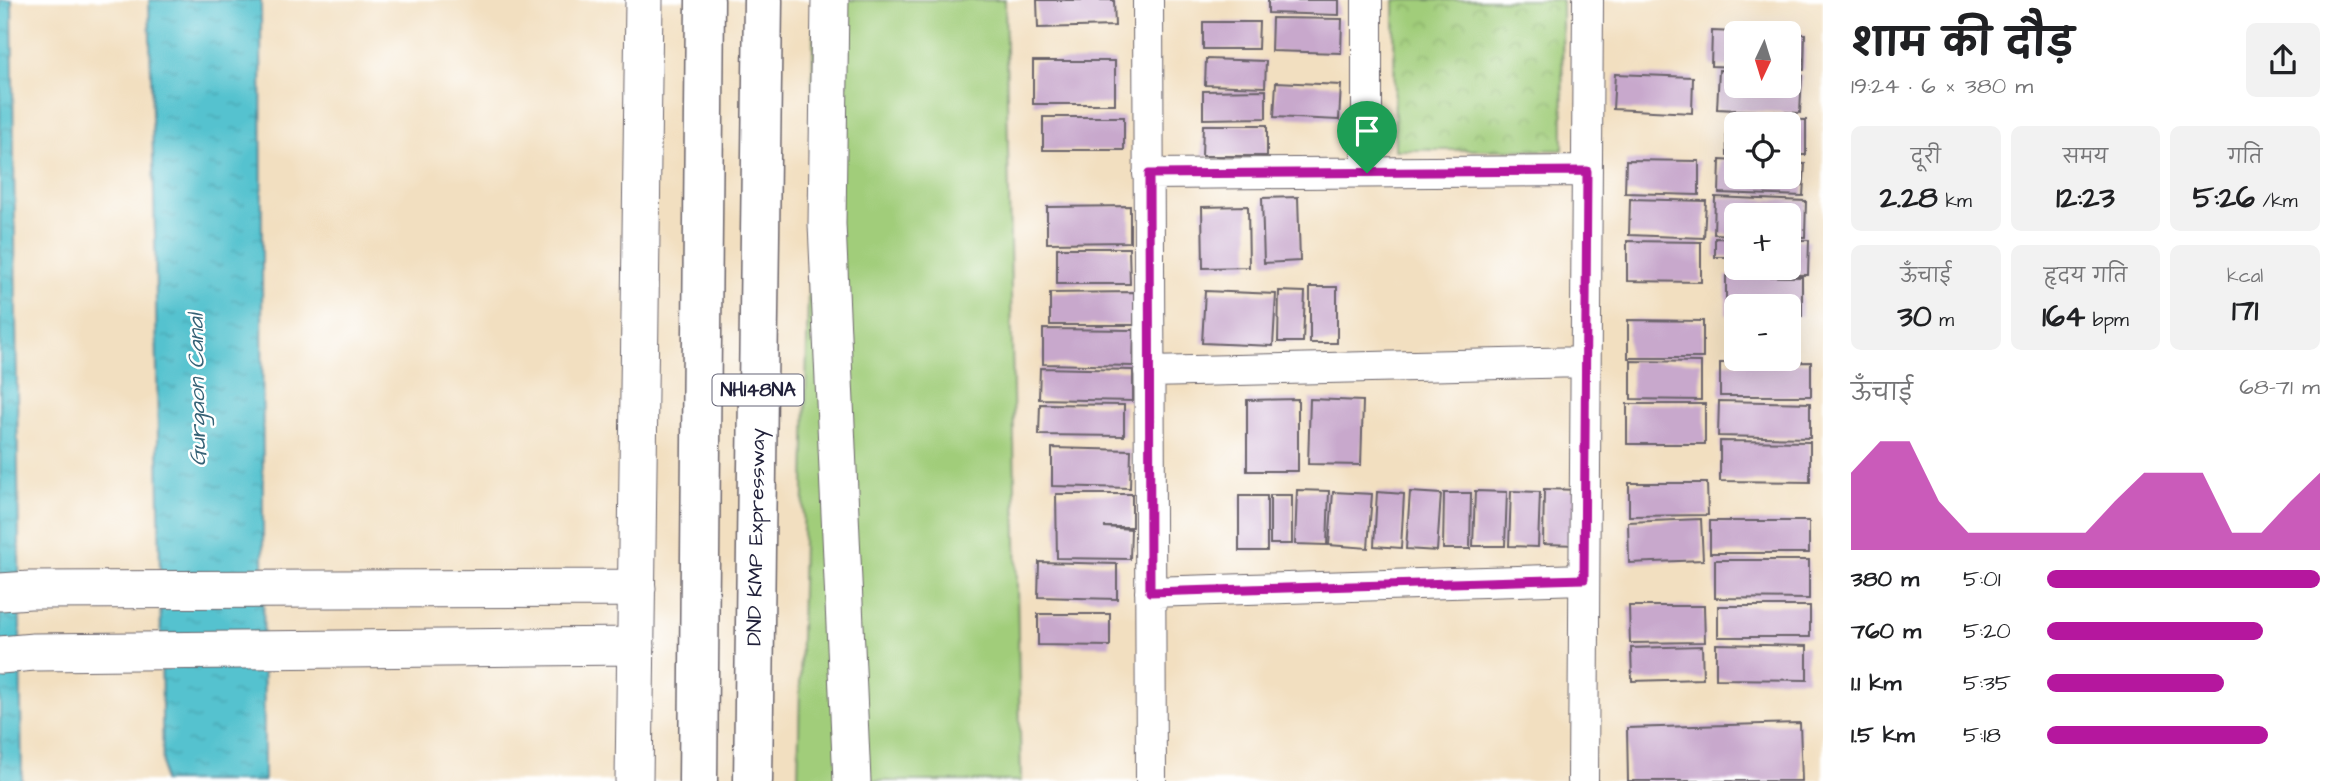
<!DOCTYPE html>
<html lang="hi">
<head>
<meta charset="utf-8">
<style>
  body { margin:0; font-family:"Architects Daughter","Playpen Sans Deva",sans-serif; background:#f2f2f2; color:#202124; height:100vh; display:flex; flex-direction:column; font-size:26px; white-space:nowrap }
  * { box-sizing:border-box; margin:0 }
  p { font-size:23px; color:#757577 }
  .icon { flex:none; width:38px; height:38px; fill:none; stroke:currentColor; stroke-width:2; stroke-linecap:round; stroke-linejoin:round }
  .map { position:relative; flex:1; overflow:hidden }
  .details { display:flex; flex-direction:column; background:#fff; width:525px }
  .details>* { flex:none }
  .needle { width:46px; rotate:184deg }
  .buttons { position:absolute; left:1724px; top:21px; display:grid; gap:14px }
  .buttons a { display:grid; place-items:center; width:77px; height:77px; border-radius:10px; background:#fff; box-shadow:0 7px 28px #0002; font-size:35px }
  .pin { position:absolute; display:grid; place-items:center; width:60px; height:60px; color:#fff; margin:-72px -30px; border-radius:50% 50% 50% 0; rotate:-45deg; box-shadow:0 0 7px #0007 }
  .pin .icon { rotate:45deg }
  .round { display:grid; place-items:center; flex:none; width:74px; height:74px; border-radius:10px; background:#f2f2f2 }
  .head { display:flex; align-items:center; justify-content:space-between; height:119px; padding:0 28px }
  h1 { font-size:38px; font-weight:700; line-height:52px }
  .metrics { display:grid; grid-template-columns:repeat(3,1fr); gap:10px; height:119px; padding:7px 28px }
  .metrics div { display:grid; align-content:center; border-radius:10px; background:#f2f2f2; text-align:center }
  .metrics b { font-size:30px; font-weight:700 }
  .metrics small { font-size:19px; font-weight:400 }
  .metrics p { font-size:19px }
  .chart { height:196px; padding:14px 28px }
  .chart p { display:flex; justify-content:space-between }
  .chart svg { width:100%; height:126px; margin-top:7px; fill:#b5179e; opacity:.7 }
  ul { padding:0 28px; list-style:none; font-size:23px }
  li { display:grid; grid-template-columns:112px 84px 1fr; align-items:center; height:52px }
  li i { height:18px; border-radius:9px; background:#b5179e }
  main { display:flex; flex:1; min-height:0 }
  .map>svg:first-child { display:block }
</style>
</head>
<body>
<main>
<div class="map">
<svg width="1823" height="781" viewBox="0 0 1823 781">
  <defs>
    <pattern id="park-crowns" width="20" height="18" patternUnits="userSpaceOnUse" patternTransform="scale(1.75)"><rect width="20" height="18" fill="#a1cd7a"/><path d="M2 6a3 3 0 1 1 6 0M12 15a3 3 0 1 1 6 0" fill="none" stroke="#8ab06a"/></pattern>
    <pattern id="water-ripples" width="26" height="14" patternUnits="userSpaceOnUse" patternTransform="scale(1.75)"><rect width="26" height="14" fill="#55c2cf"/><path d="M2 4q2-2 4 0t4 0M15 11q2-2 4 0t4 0" fill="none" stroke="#4aa6b3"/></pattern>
  </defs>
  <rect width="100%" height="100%" fill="#fff"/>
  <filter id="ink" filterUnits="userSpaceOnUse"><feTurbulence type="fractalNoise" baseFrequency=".0143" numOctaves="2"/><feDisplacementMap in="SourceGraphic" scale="14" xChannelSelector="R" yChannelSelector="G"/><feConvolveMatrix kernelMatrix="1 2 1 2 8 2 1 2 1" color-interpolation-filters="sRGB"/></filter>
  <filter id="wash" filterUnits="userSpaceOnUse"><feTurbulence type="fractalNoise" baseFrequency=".00686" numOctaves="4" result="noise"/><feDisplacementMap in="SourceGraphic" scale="28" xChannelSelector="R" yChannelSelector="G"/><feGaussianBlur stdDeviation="1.57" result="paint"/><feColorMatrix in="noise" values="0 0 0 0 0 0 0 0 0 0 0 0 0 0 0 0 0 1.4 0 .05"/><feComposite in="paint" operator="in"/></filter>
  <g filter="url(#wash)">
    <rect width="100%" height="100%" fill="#f2dfc0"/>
    <!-- green -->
    <path fill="#a1cd7a" stroke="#62785a" stroke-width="2" d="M814,0h191l16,781h-223z"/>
    <!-- park -->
    <path fill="url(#park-crowns)" stroke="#62785a" stroke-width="2" d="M1394,0h168l1,150h-168z"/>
    <!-- water -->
    <path fill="url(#water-ripples)" stroke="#3c7285" stroke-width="2" d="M0,0h12l10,781h-22z
      M149,0h112l3,781h-101l-8,-546z"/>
    <g id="blocks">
      <!-- building -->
      <path fill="#c8a8cc" d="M1037,0h77l1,26 -77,2z
        M1268,0h71v15l-71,-2z
        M1272,18l70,1 -1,34 -70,-2z
        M1203,22h56l-1,27h-55z
        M1712,31l24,1v35l-25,-1z
        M1788,34h17l-1,36 -16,-1z
        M1206,59l60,2 -1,26 -60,-2z
        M1033,61h82v43h-82z
        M1719,70l17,1v15h52v-12l14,1 -2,38 -83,-4z
        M1615,74l78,3 -1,36 -79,-4z
        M1276,82l65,3 -2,35 -65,-3z
        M1266,90v28l-63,1v-28z
        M1043,117h81v33h-81z
        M1726,119l80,1v35h-18v-31h-52v31h-9z
        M1203,125h64v31h-65z
        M1626,160l73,1v34l-74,-2z
        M1720,160l16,1v16h52v-14l17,1 -2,32 -84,-3z
        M1298,197l2,64 -36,2 -2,-65z
        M1715,197l91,4 -1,36h-17v-22h-52v20l-22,-1z
        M1630,199l76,2 -2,37 -75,-3z
        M1130,206v36l-83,1v-36z
        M1248,206l1,61 -46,1 -1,-61z
        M1715,238l21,1v29h52v-28h21l-1,35 -78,-1 1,-17h-16z
        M1627,241l74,1v40l-74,-1z
        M1057,248h72l1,36h-73z
        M1726,276l76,1v39h-14v-10h-52v9h-10z
        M1310,287h27v56h-27z
        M1205,291l71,3 -3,52 -71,-3z
        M1279,291l26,1 -2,50h-25z
        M1134,292v33h-84v-32z
        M1628,320l75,1v37h-75z
        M1043,329l91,1 -1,36 -90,-2z
        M1631,361l70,1v38l-70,-1z
        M1811,362v34h-91v-33z
        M1040,368l93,2v31l-94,-2z
        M1298,399v72h-51v-71z
        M1310,399l53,2 -2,64 -53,-1z
        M1719,401l91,2v35l-92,-2z
        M1040,404l84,1v31l-85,-1z
        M1627,404h78v40h-78z
        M1720,441l90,1v40l-90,-1z
        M1052,448l79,2 -1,38 -78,-2z
        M1629,483h78l1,32 -79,1z
        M1544,489l36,1 -1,55 -36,-1z
        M1297,490l32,1 -2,54 -32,-1z
        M1475,491l32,1 -2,54h-32z
        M1511,491l29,1 -2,55 -29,-1z
        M1333,492l39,2 -4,54 -39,-3z
        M1377,492l27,2 -3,54 -27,-2z
        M1410,492l31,2 -4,57 -31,-2z
        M1444,493h27l-1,56h-27z
        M1056,494h76v33h-28l27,2 -1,30 -73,-1z
        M1270,495h22v49h-22z
        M1239,496h28v55h-28z
        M1701,519l2,41 -74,3 -1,-41z
        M1710,521h99v32h-99z
        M1715,560h94v39l-94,-1z
        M1039,562l78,2v35l-79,-2z
        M1629,606h75l1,36 -75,1z
        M1718,606h92v31h-92z
        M1038,614h72v32l-72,-1z
        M1716,644l91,2v34l-91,-1z
        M1702,646l1,33 -71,2 -1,-33z
        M1800,723l2,58h-174l-1,-53z"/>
    </g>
  </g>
  <g filter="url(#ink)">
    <use href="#blocks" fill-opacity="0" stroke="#6b646a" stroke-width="2"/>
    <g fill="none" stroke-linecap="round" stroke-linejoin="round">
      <defs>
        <path id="minor" d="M1148,0l3,781
          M1367,0v172
          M1148,174l439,-3
          M1149,372l436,-10
          M1150,592l434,-13
          M1583,781l5,-781"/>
        <path id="tertiary" d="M830,0l-3,224 25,557
          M0,592l30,-2 607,-2
          M0,655l34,-3 602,-6
          M634,781l10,-781"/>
        <path id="trunk" d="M698,781l7,-781
          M753,781l10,-781"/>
      </defs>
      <!-- minor casing -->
      <use href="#minor" stroke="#6b646a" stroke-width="32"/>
      <!-- tertiary casing -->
      <use href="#tertiary" stroke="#6b646a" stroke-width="39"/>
      <!-- trunk casing -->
      <use href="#trunk" stroke="#6b646a" stroke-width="41"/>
      <!-- minor -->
      <use href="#minor" stroke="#fff" stroke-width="30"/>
      <!-- tertiary -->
      <use href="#tertiary" stroke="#fff" stroke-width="37"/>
      <!-- trunk -->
      <use href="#trunk" stroke="#fff" stroke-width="38"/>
    </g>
  </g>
  <g fill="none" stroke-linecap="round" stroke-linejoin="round" filter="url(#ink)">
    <defs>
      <path id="route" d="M1587,171l-3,408 -434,13 -1,-418z"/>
    </defs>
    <!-- route casing -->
    <use href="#route" stroke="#fff" stroke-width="14"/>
    <!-- route -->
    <use href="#route" stroke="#b5179e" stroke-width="9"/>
  </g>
  <g text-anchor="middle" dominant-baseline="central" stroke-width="5" stroke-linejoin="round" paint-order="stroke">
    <!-- shield labels -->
    <rect fill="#fff" stroke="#646476" stroke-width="2" x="712.5" y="374.5" width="91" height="31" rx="5"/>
    <g font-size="19" font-weight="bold" fill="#22223b">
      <text x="758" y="390">NH148NA</text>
    </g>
    <!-- street labels -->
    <g font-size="21" fill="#22223b" stroke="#fff">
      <text transform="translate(756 537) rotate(-89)">DND KMP Expressway</text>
    </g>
    <!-- water labels -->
    <g font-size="23" font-style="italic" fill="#366276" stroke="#fff">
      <text transform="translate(197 390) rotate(-91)">Gurgaon Canal</text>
    </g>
  </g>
</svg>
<div class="buttons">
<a><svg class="needle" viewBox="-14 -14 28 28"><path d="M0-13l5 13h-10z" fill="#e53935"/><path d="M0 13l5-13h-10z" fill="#757577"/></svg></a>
<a><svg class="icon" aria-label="locate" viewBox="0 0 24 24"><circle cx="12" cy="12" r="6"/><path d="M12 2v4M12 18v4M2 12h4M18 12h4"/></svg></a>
<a>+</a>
<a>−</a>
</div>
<div class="pin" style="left:1367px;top:173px;background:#1e9e55"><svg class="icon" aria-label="arrive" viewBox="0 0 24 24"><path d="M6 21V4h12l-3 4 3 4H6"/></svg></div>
</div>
<section class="details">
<div class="head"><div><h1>शाम की दौड़</h1><p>19:24 · 6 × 380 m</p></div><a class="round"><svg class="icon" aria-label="share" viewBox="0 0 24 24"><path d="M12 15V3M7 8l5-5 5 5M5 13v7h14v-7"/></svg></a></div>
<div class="metrics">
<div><p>दूरी</p><b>2.28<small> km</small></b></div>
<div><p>समय</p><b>12:23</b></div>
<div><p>गति</p><b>5:26<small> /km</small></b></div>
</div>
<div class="metrics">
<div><p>ऊँचाई</p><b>30<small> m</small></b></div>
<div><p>हृदय गति</p><b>164<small> bpm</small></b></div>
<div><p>kcal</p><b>171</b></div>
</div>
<div class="chart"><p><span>ऊँचाई</span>68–71 m</p>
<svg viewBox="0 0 160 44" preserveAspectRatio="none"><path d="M0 44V17L10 6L20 6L30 27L40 38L50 38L60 38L70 38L80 38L90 27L100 17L110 17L120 17L130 38L140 38L150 27L160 17V44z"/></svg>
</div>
<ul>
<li><b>380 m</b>5:01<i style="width:100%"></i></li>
<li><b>760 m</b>5:20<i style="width:79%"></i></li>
<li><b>1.1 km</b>5:35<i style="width:65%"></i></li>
<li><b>1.5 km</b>5:18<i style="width:81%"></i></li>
</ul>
</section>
</main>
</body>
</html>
